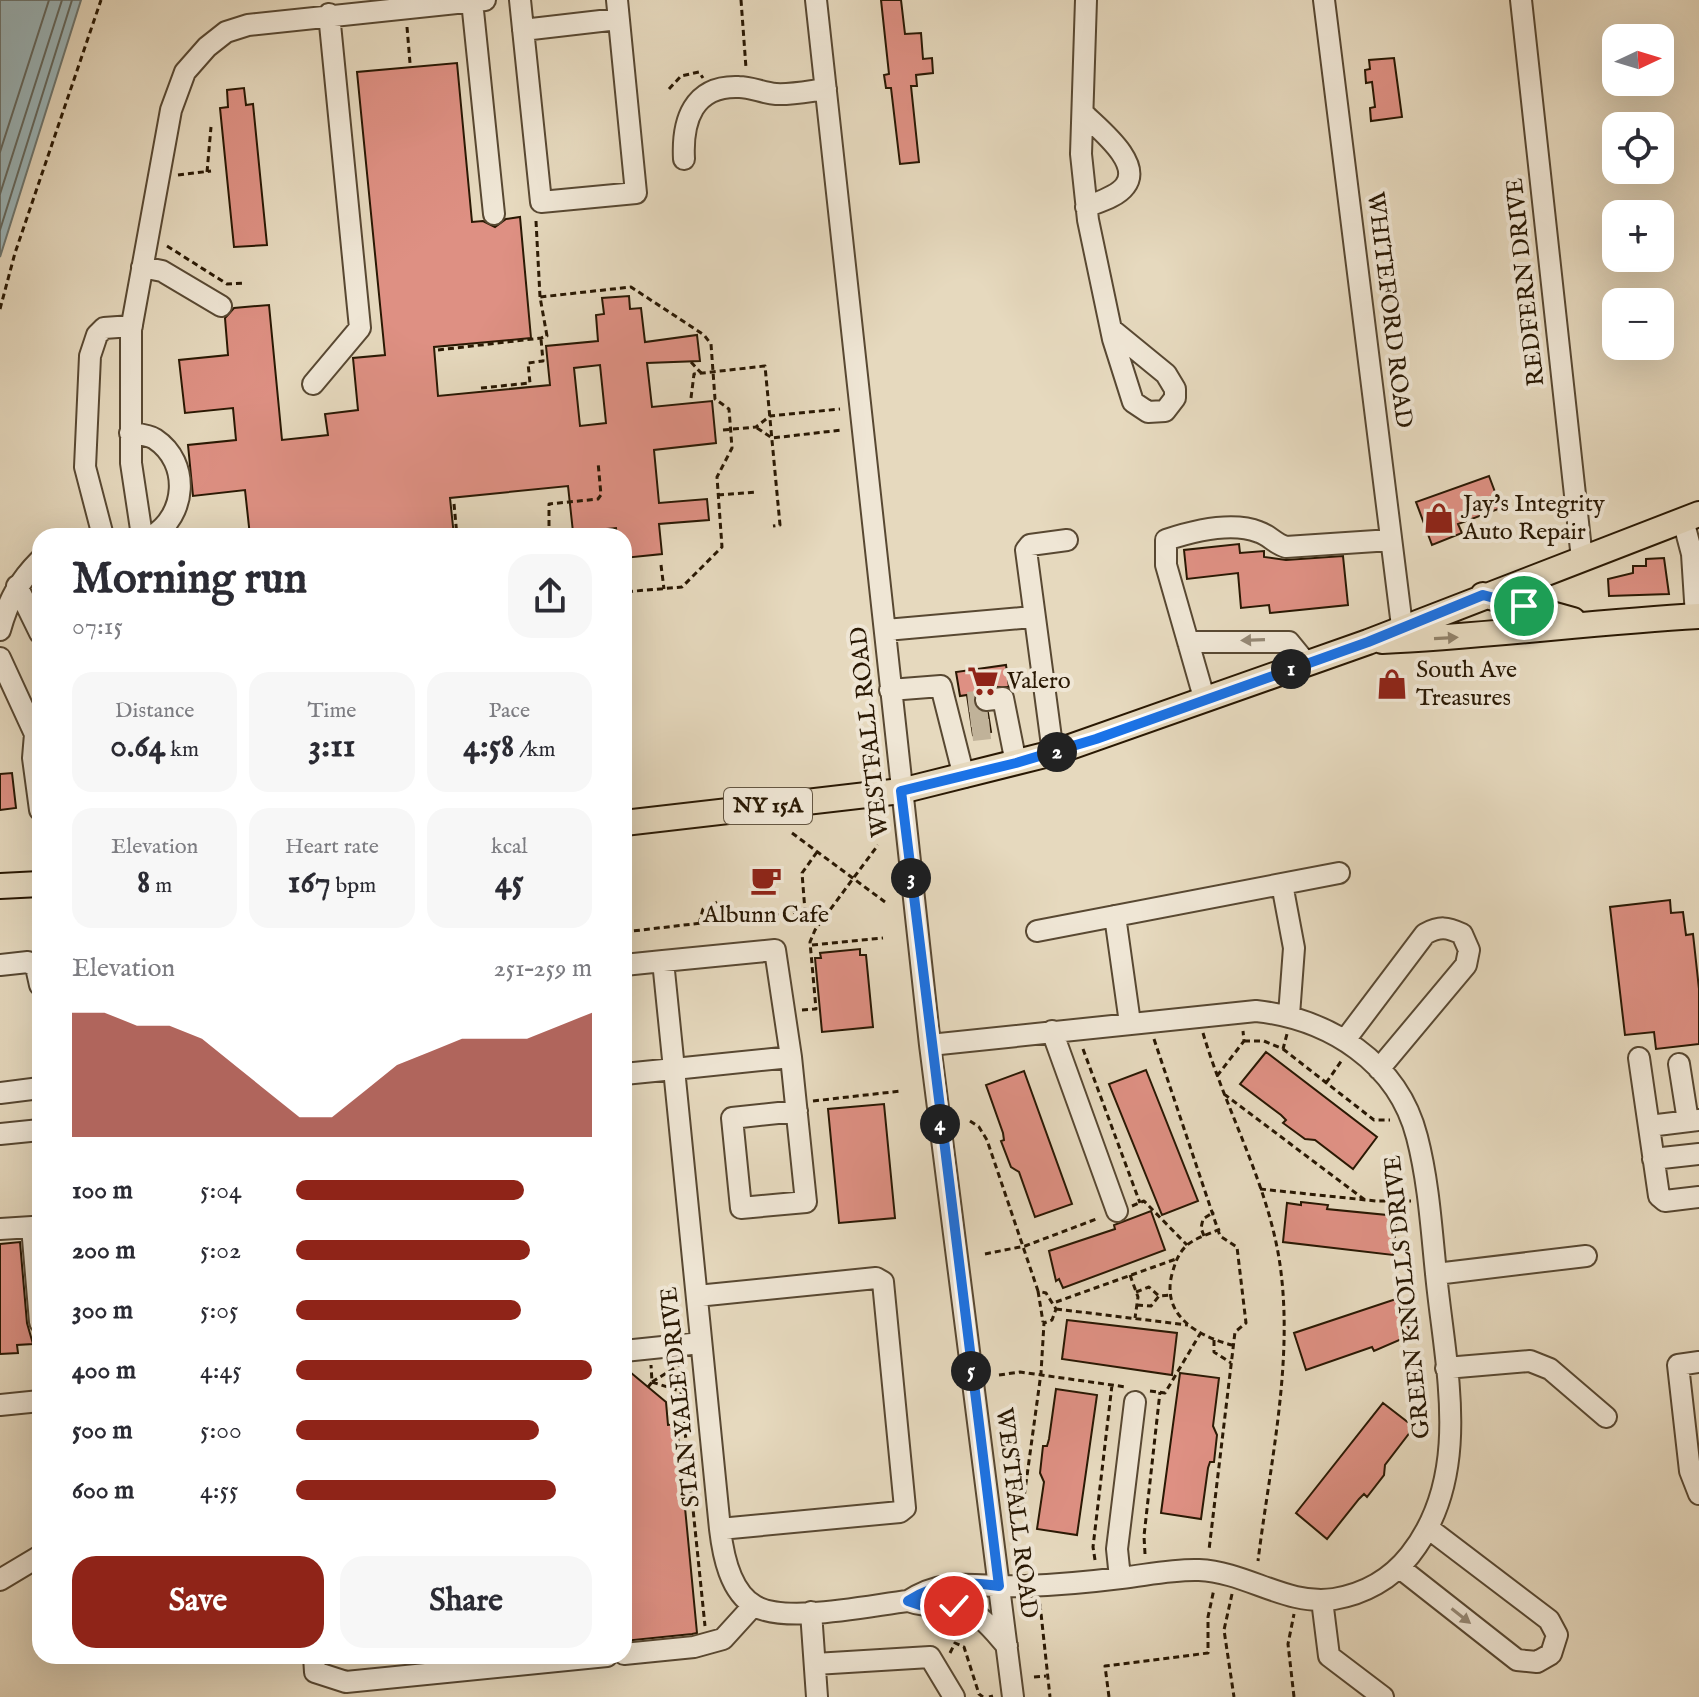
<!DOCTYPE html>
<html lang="en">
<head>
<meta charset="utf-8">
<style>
  body { margin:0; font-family:"IM FELL English",serif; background:#f7f7f7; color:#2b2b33; height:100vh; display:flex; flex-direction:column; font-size:30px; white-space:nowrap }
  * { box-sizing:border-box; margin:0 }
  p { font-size:26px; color:#7c7c81 }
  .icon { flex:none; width:44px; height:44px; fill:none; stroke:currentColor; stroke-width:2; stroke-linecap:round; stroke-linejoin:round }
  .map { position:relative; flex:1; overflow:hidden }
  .drawer { position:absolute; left:32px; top:528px; width:600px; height:1136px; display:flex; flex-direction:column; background:#fff; border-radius:24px; box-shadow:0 8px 32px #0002 }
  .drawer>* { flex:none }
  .needle { width:52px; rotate:86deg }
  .buttons { position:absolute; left:1602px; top:24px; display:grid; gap:16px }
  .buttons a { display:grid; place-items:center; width:72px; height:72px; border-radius:16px; background:#fff; box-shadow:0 8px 32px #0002; font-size:40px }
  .pin { position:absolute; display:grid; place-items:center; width:68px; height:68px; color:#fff; margin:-34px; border:4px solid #fff; border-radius:50%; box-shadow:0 2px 8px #0007 }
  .km { position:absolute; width:40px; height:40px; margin:-20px; border-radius:50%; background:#222; color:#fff; font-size:22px; line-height:40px; text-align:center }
  .round { display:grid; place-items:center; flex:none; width:84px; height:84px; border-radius:24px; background:#f7f7f7 }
  .head { display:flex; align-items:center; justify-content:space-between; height:136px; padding:0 40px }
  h1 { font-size:44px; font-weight:700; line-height:60px }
  .figures { display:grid; grid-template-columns:repeat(3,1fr); gap:12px; height:136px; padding:8px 40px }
  .figures div { display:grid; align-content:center; border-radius:20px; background:#f7f7f7; text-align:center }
  .figures b { font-size:34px; font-weight:700 }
  .figures small { font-size:22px; font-weight:400 }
  .figures p { font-size:22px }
  .chart { height:224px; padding:16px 40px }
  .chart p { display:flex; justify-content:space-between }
  .chart svg { width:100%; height:144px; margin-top:8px; fill:#8f2418; opacity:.7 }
  .primary-button { display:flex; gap:16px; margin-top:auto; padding:16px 40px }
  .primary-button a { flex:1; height:92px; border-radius:24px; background:#8f2418; color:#fff; font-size:32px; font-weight:700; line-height:92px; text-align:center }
  .primary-button a+a { background:#f7f7f7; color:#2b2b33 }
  ul { padding:0 40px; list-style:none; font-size:26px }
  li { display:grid; grid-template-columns:128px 96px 1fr; align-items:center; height:60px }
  li i { height:20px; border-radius:10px; background:#8f2418 }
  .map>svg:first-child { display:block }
</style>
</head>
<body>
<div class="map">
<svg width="1699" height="1697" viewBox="0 0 1699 1697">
  <rect width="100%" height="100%" fill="#e6d9be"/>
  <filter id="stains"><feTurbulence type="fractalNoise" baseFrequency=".0025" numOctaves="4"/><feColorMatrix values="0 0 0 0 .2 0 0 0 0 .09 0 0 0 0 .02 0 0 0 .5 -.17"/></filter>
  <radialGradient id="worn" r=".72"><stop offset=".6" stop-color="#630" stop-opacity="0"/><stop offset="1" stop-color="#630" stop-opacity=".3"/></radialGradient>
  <!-- water -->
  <path fill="#9bb7bc" stroke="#6d7772" stroke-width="2" d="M0,0h81l-81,257z"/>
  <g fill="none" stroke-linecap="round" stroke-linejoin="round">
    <!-- shore -->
    <path stroke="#626860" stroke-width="2" d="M0,152l49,-152
      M0,194l62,-194
      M0,230l72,-230"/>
  </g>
  <!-- building -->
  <path fill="#de9083" stroke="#291803" stroke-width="2" fill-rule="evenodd" d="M881,0h20l4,34 16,-1 2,26 9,-1 1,15 -17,2 1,11h-6l8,76 -19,2 -9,-76h-5l-2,-13 5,-1z
    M1394,58l8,59 -31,4 -1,-13 5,-1 -3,-25 -6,1 -1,-13 5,-1 -1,-9z
    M457,63l15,159 11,-1 12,6 11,-8 14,-2 11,121 -97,9 4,49 112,-11 -4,-39 52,-5 -2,-26 8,-1 -2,-16 27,-2 1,13 11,-1 4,34 52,-7 3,26 -53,2 5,44 60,-6 4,42 -62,7 5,53 48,-4 2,21 -50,4 3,30 -38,4v-22h-7l-1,-8 -43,4 -5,-46 -118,12 4,38h-204l-5,-46 -52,6 -5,-51 48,-5 -3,-32 -48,5 -6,-53 49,-5 -3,-37 9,-10 35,-3 13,135 46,-5 -3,-21 33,-4 -5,-52 32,-3 -28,-283zM600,365l6,58 -26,3 -6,-58z
    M244,88l2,17 7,-1 14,141 -33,2 -14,-139 8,-1 -1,-17z
    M1489,476l12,32 -43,16 4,9 -30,12 -16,-43z
    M1239,544l1,9 24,-2v6l22,3 57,-4 5,49 -78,8 -1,-8 -28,3 -3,-35 -51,6 -3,-29z
    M1664,558l5,36 -60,2 -1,-17 25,-6v-7h13v-7z
    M1006,665l3,22h-25l-10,7 1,13 13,6 3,19 -18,3 -6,-40 -7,1 -4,-24z
    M12,773l4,35 -16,2v-36z
    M1670,900l1,13 12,-1 3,23 7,-1 6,55v55l-43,5 -2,-17 -29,3 -15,-128z
    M860,949v6h6l7,72 -51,5 -7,-74h6l-1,-5z
    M1266,1052l111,85 -24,32 -38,-29 -10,-1 -22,-16 3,-3 -5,-5 -41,-31z
    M1146,1070l52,131 -36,14 -53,-131z
    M1024,1071l48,133 -37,13 -16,-45 -8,-5 -10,-26 3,-1 -1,-7 -17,-48z
    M884,1104l11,114 -56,5 -11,-114z
    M1301,1202l27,3 -1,4 70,7 -4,39 -110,-13 4,-39 14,2z
    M1151,1211l14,39 -102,38 -4,-9 -3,2 -7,-30 66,-22 -1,-4z
    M20,1242l7,81 6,21 -16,1 1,8 -18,1v-110z
    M1399,1298l12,37 -37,16 -2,-4 -66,23 -12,-37z
    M1067,1320l110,13 -5,42 -110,-16z
    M624,1367l42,35 2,23 9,-1 20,209 -5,1 -68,7z
    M1180,1373l39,5 -6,48 4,9 -3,27h-4l-2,6 -7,51 -40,-6z
    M1056,1389l41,6 -20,140 -40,-6 7,-47 -4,-9 3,-27h4l2,-7z
    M1383,1403l31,24 -29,38 -1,10 -17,22 -3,-3 -5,5 -32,40 -31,-26z"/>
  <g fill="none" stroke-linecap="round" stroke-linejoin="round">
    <!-- minor-tunnel -->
    <path stroke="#c0b299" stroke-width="20" stroke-dasharray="20 10" stroke-linecap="butt" d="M968,702l18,-2
      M970,717l18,-2
      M972,731l18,-2"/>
    <defs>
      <path id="minor" d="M520,0l21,202 95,-9 -19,-193
        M816,0l114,1045 83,652
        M1086,0l-5,154 7,66 25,119 20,63 15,10 17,-1 10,-13v-9l-9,-15 -55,-45
        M1324,0l78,626
        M1521,0l61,559
        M472,1l22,213
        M523,30l95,-11
        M1085,115c14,14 58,48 40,71 -8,11 -27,16 -39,21
        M684,159c-2,-38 9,-74 55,-72 12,0 24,6 37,7 15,1 34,-3 50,-5
        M142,267l20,4 59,35
        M313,384l47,-56 -31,-314
        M130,433c8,1 19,2 25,6 36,24 31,77 -3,97
        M1683,520l9,34 4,62
        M103,536l-18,-69 5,-111 7,-21 7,-7 28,-2
        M142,536l-11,-73v-133l40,-220 14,-38 22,-25 19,-15 22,-7 237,-25
        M17,586l23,47
        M0,630c8,-29 19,-49 40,-70
        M886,630l147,-13
        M1188,642h101l18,22
        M0,658l35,76h5
        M890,690l51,-4 23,91
        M986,700l17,-2 13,65
        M1205,701l-39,-136v-25c27,-9 65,-19 93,-8 10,3 16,12 27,15l105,-7
        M35,734l-2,24 7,52
        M1053,753l-27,-203 4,-5 37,-5
        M1282,884l12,64 -5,67
        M1115,916l15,107
        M1037,931l302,-58
        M0,965l28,-3 8,5 4,18
        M624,965l39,-4
        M1052,1031l65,180
        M1345,1040l80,-106c15,-8 22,-7 37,0l7,16 -3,15 -87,104
        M791,1057l-16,-107 -112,11 11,108 117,-12 15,145 -65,6 -9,-90 65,-7
        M1639,1058l20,138 6,5 34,-4
        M1679,1064l9,57
        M624,1074l50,-5 46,460c3,26 10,63 35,77 31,18 117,-1 153,-5 17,6 27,4 44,5 24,1 40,23 55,40
        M0,1093l40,-5
        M1649,1126l50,-6
        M0,1134l40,-4
        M1653,1159l46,-5
        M0,1229l32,-2 8,95
        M1436,1274l150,-18
        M697,1296l179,-18 7,4 22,226 -5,4 -180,17
        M624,1351l77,-8
        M1699,1362l-21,3 12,106 9,23
        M1446,1368l84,-7 20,8 56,48
        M0,1405l40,-4
        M1400,1568l117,92 20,2 14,-8 6,-19 -8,-15 -121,-92
        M1120,1578l-3,-29 18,-147
        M0,1580l40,-24
        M1322,1600l7,56 54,41
        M908,1601c41,-27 72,-12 117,-15 32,-1 64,-4 96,-8 26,-3 52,-9 78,-8 48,2 87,36 135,29 30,-5 57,-20 76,-44 60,-76 38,-175 28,-263 -6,-51 -8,-105 -21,-155 -19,-75 -88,-118 -161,-126l-326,34
        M811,1612l6,85
        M624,1654l70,-7 29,-8 30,-33
        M314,1656l1,16 31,10 261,-26
        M815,1664l115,-7 24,40"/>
      <path id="major" d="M1483,595l90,25
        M1382,641c106,-5 211,-19 317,-25
        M624,823l277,-32 152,-38 315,-111 331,-128
        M0,886l40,-2"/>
    </defs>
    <!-- minor casing -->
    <use href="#minor" stroke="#584832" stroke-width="24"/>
    <!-- major casing -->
    <use href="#major" stroke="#291803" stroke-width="28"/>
    <!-- path -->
    <path stroke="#291803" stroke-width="3" stroke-dasharray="6 4" stroke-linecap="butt" d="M741,0l5,68
      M407,27l3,36
      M669,89l12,-13 18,-4 4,6
      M207,172l4,-45
      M178,175l33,-4
      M536,221l4,76
      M167,246l60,38 18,-1
      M0,309l15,-56 86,-253
      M438,350l103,-12 6,-2 -7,-39 91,-10 73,48 7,9 4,55 14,10 3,39 -15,29 5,70 -40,40 -58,5
      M691,362l11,12
      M481,388l49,-5 -2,-20 15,-2 -2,-22
      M691,398l3,-24 71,-8 15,159 -7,1
      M757,428l15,10 70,-8
      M723,430l33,-3 14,-11 70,-7
      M718,495l38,-3
      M454,504l3,32
      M549,536v-32l49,-5 3,-4 -3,-33
      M661,565l3,24
      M626,567l2,24
      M792,833l93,69
      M817,852l-15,21 3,38 16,10
      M699,924l4,-15 14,-7
      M624,932l181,-21
      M812,945l71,-7
      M802,1010l14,-1 -6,-67 5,-12 63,-85
      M1203,1033c22,75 63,147 76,225 16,99 -9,205 -21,303
      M1154,1039l66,197 17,11 9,76 -11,9 -26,218
      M1244,1041h20l19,8 4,-15
      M1083,1049l57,154
      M1283,1049l91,71h16
      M1217,1076l27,-35 -1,-10
      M1326,1083l16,-23
      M1224,1094l141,106
      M813,1101l88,-10
      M970,1121l9,6 8,13 51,151 8,2 10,16 -4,11 -8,3 -3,50 -18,132 -10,1
      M1260,1189l116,12h35
      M1132,1206l12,-5 43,44
      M1220,1229c-11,5 -25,9 -34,17 -8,8 -11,17 -14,28 -11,41 25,62 60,71
      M1204,1236l-3,-8 2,-9 11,-7
      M985,1254l40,-8 74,-28
      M1130,1275l8,22 -3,21
      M1038,1291l5,31
      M1136,1292l13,-5 10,9
      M1056,1302l120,-43
      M1137,1305l14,1 8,-10 12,-1
      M1056,1309l132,16
      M1214,1340v12l17,11
      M999,1375l21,-3 106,15
      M652,1382l31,10
      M652,1382l27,-17
      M648,1387l4,-5 -1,-17
      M1150,1391l15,2 35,-59
      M681,1392l24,234
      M1145,1554l-1,-18 16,-144
      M1095,1560l-2,-13 19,-162
      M1232,1594l-8,36 10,67
      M1040,1604l10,93
      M950,1653l5,-10 9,4 15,47 4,3
      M1034,1677l12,-1
      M989,1697l4,-1
      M1109,1697l-4,-31 103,-13v-36l6,-28
      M1294,1697l-6,-53 6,-30"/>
    <!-- minor -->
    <use href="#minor" stroke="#efe6d5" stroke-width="20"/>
    <!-- major -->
    <use href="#major" stroke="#e6d9be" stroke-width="24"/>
  </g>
  <!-- one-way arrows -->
  <defs><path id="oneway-solid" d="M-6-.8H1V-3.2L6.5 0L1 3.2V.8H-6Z" transform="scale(2)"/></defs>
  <use fill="#91826a" href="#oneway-solid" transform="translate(1446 638) rotate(-3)"/>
  <g fill="#968976">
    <use href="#oneway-solid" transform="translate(1253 640) rotate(178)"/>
    <use href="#oneway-solid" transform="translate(1461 1616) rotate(38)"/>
  </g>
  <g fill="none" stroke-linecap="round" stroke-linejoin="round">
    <defs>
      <path id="route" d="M954,1606l-25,2 -21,-7c29,-19 58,-20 91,-15l-98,-795 115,-28 80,-24 272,-97 115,-47 41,11"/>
    </defs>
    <!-- route casing -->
    <use href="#route" stroke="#fff" stroke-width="16"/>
    <!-- route -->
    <use href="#route" stroke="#1a73e8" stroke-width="10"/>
  </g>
  <!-- icons -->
  <defs>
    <symbol id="shop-bare" viewBox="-9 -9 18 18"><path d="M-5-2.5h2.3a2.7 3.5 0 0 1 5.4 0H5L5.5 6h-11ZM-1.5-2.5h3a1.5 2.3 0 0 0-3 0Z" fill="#8f2418" stroke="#efe6d5" stroke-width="2.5" paint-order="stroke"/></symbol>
    <symbol id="supermarket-bare" viewBox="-9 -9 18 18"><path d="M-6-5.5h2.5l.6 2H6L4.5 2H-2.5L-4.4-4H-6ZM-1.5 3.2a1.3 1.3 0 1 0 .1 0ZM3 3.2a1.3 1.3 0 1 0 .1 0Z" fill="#8f2418" stroke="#efe6d5" stroke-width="2.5" paint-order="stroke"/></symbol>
    <symbol id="cafe-bare" viewBox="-9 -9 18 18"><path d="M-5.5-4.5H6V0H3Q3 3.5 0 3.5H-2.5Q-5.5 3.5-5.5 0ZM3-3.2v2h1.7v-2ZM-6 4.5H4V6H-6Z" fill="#8f2418" stroke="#efe6d5" stroke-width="2.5" paint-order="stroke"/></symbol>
  </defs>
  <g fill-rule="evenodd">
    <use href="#shop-bare" x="1417" y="496" width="44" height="44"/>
    <use href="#supermarket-bare" x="961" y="659" width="44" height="44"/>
    <use href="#shop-bare" x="1370" y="662" width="44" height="44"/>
    <use href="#cafe-bare" x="744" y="858" width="44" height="44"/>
  </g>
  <g text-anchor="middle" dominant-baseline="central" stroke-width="8" stroke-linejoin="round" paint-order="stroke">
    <!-- shield labels -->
    <rect fill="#efe6d5" stroke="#645642" stroke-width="2" x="724" y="788" width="88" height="36" rx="6"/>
    <g font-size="22" font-weight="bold" fill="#291803">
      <text x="768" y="806">NY 15A</text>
    </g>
    <!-- street labels -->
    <g font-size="24" fill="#291803" stroke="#efe6d5">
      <text transform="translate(1526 282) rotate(-96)">REDFERN DRIVE</text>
      <text transform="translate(1389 310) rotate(83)">WHITEFORD ROAD</text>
      <text transform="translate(870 732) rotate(-96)">WESTFALL ROAD</text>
      <text transform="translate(1408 1297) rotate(-96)">GREEN KNOLLS DRIVE</text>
      <text transform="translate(681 1397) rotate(-96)">STAN YALE DRIVE</text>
      <text transform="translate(1016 1513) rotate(83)">WESTFALL ROAD</text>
    </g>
    <!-- poi labels -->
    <g font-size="24" fill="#291803" stroke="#efe6d5" text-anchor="start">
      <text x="1463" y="504">Jay's Integrity<tspan x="1463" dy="28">Auto Repair</tspan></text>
      <text x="1416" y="670">South Ave<tspan x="1416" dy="28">Treasures</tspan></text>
      <text x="1007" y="681">Valero</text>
      <text x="766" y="915" text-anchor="middle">Albunn Cafe</text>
    </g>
  </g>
  <rect width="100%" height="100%" filter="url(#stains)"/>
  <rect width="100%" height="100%" fill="url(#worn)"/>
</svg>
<div class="buttons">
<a><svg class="needle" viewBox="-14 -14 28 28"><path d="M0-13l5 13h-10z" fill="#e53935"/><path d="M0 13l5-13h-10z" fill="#7c7c81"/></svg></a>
<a><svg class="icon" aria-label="locate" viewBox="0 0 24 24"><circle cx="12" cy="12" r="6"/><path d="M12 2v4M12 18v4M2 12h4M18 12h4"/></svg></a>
<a>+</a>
<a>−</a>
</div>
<div class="pin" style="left:1524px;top:606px;background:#1e9e55"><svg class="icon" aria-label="arrive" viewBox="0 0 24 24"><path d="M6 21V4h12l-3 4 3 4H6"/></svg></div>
<div class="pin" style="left:954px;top:1606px;background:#d93025"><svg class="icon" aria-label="check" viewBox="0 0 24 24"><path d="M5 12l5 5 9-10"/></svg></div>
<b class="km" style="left:1291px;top:669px">1</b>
<b class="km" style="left:1057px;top:752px">2</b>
<b class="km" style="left:911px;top:878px">3</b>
<b class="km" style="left:940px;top:1124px">4</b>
<b class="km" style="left:971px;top:1371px">5</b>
<section class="drawer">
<div class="head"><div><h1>Morning run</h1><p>07:15</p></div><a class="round"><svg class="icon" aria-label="share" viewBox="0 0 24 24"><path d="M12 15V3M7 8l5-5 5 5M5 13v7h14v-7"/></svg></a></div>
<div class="figures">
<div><p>Distance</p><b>0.64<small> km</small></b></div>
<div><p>Time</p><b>3:11</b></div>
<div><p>Pace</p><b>4:58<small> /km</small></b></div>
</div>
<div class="figures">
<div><p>Elevation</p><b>8<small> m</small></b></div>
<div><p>Heart rate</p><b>167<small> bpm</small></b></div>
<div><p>kcal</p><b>45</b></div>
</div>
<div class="chart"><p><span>Elevation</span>251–259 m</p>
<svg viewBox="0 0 160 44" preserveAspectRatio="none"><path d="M0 44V6L10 6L20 10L30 10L40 14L50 22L60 30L70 38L80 38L90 30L100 22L110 18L120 14L130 14L140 14L150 10L160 6V44z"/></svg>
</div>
<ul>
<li><b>100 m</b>5:04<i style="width:77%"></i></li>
<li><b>200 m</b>5:02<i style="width:79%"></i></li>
<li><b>300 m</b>5:05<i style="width:76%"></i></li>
<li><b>400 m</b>4:45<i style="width:100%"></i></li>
<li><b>500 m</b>5:00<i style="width:82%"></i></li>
<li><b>600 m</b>4:55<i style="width:88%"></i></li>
</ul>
<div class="primary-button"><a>Save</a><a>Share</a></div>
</section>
</div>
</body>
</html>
